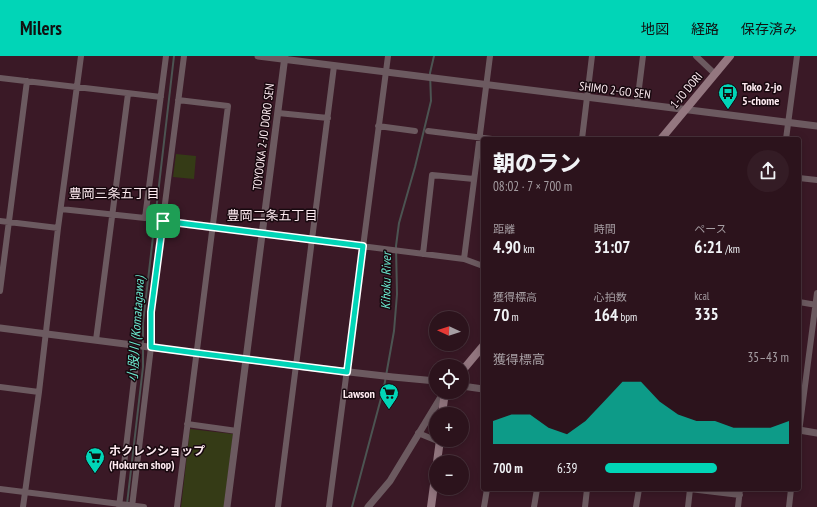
<!DOCTYPE html>
<html lang="ja">
<head>
<meta charset="utf-8">
<style>
  body { margin:0; font-family:"PT Sans Narrow","Noto Sans JP",sans-serif; background:#341c25; color:#f1f3f6; height:100vh; display:flex; flex-direction:column; font-size:15px; white-space:nowrap }
  * { box-sizing:border-box; margin:0 }
  p { font-size:13px; color:#a69ea3 }
  .icon { flex:none; width:22px; height:22px; fill:none; stroke:currentColor; stroke-width:2; stroke-linecap:round; stroke-linejoin:round }
  .map { position:relative; flex:1; overflow:hidden }
  .side { position:absolute; left:481px; top:81px; width:320px; height:354px; display:flex; flex-direction:column; background:#2c131c; border-radius:4px; box-shadow:0 2px 10px #0003,0 0 0 1px #48323b }
  .side>* { flex:none }
  .needle { width:26px; rotate:273deg }
  .fabs { position:absolute; left:429px; top:255px; display:grid; gap:8px }
  .fabs a { display:grid; place-items:center; width:40px; height:40px; border-radius:50%; background:#2c131c; box-shadow:0 2px 10px #0003,0 0 0 1px #48323b; font-size:20px }
  .pin { position:absolute; display:grid; place-items:center; width:34px; height:34px; color:#fff; margin:-17px; border-radius:8px; box-shadow:0 2px 6px #0006 }
  .round { display:grid; place-items:center; flex:none; width:42px; height:42px; border-radius:21px; background:#341c25 }
  .summary { display:flex; align-items:center; justify-content:space-between; height:68px; padding:0 12px }
  h1 { font-size:22px; font-weight:800; line-height:30px }
  .metrics { display:grid; grid-template-columns:repeat(3,1fr); gap:6px; height:68px; padding:4px 12px }
  .metrics div { display:grid; align-content:center }
  .metrics b { font-size:17px; font-weight:800 }
  .metrics small { font-size:11px; font-weight:400 }
  .metrics p { font-size:11px }
  .chart { height:112px; padding:8px 12px }
  .chart p { display:flex; justify-content:space-between }
  .chart svg { width:100%; height:72px; margin-top:4px; fill:#01d5b7; opacity:.7 }
  ul { padding:0 12px; list-style:none; font-size:13px }
  li { display:grid; grid-template-columns:64px 48px 1fr; align-items:center; height:30px }
  li i { height:10px; border-radius:5px; background:#01d5b7 }
  header { display:flex; align-items:center; gap:24px; box-sizing:border-box; height:56px; padding:0 20px; background:#01d5b7; color:#111 }
  header strong { font-size:19px }
  nav { display:flex; gap:22px; margin-inline-start:auto; font-size:14px }
  .map>svg:first-child { display:block }
</style>
</head>
<body>
<header>
<strong>Milers</strong>
<nav><a>地図</a><a>経路</a><a>保存済み</a></nav>
</header>
<div class="map">
<svg width="817" height="451" viewBox="0 0 817 451">
  <rect width="100%" height="100%" fill="#3a1926"/>
  <!-- green -->
  <path fill="#353b16" d="M176,98l20,2 -2,23 -21,-2z
    M190,373l43,5 -9,73h-43z"/>
  <g fill="none" stroke-linecap="round" stroke-linejoin="round">
    <!-- stream -->
    <path stroke="#4c5452" stroke-width="2" d="M127,448l16,-137v-44l31,-267
      M352,451l32,-120 10,-56 3,-37 -1,-48 3,-23 16,-56 16,-66 -1,-28 4,-17"/>
    <!-- minor -->
    <path stroke="#6c5a60" stroke-width="6" d="M696,0l19,18
      M0,22l161,19
      M637,48l6,-48
      M278,57l50,5
      M378,70l37,5
      M428,75l64,8
      M582,83l10,-83
      M786,83l11,-83
      M799,122l18,2
      M61,153l84,9 21,-162
      M0,165l58,7
      M163,165l301,38 19,7
      M423,198l9,-79 42,4
      M464,203l26,-203
      M0,235l27,-210
      M799,246l18,3
      M96,284l32,-246
      M0,331l39,5
      M187,368l50,7
      M799,376l18,-139
      M418,377l22,9
      M0,433l144,18
      M690,433l50,6
      M23,451l16,-115 19,-164 23,-172
      M119,451l16,-136 -2,-26
      M132,451l19,-160v-35l33,-256
      M177,451l51,-401 -50,-6
      M278,451l56,-441
      M329,451l59,-451
      M484,451l3,-18
      M534,451l3,-18
      M585,451l2,-18
      M636,451l3,-18
      M688,451l2,-18
      M738,451l2,-18
      M789,451l2,-18"/>
    <!-- tertiary -->
    <path stroke="#6c5a60" stroke-width="7" d="M258,0l559,70
      M0,272l297,38 96,11 43,4
      M462,330l21,3
      M799,374l18,3
      M227,451l58,-451
      M368,451l22,-26 54,-89"/>
    <!-- secondary -->
    <path stroke="#947780" stroke-width="8" d="M661,83l69,-83
      M462,315l21,-25
      M442,358l3,-22
      M437,406l3,-22
      M431,451l5,-37"/>
  </g>
  <g fill="none" stroke-linecap="round" stroke-linejoin="round">
    <defs>
      <path id="route" d="M163,165l200,25 -16,126 -151,-19 -45,-6v-35z"/>
    </defs>
    <!-- route casing -->
    <use href="#route" stroke="#fff" stroke-width="8"/>
    <!-- route -->
    <use href="#route" stroke="#01d5b7" stroke-width="5"/>
  </g>
  <!-- icons -->
  <defs>
    <symbol id="bus-pin" viewBox="-11 -11 22 30"><path d="M0 17L-7.5 6A9.5 9.5 0 1 1 7.5 6Z" fill="#01d5b7" stroke="#18090f"/><path d="M-5-6H5V4H4V6H2V4H-2V6H-4V4H-5ZM-3.5-4V0h7V-4ZM-3.5 1.2v1.5H-2V1.2ZM2 1.2v1.5H3.5V1.2Z" fill="#111"/></symbol>
    <symbol id="supermarket-pin" viewBox="-11 -11 22 30"><path d="M0 17L-7.5 6A9.5 9.5 0 1 1 7.5 6Z" fill="#01d5b7" stroke="#18090f"/><path d="M-6-5.5h2.5l.6 2H6L4.5 2H-2.5L-4.4-4H-6ZM-1.5 3.2a1.3 1.3 0 1 0 .1 0ZM3 3.2a1.3 1.3 0 1 0 .1 0Z" fill="#111"/></symbol>
  </defs>
  <g fill-rule="evenodd">
    <use href="#bus-pin" x="717" y="26" width="22" height="30"/>
    <use href="#supermarket-pin" x="378" y="326" width="22" height="30"/>
    <use href="#supermarket-pin" x="84" y="390" width="22" height="30"/>
  </g>
  <g text-anchor="middle" dominant-baseline="central" stroke-width="3" stroke-linejoin="round" paint-order="stroke">
    <!-- poi labels -->
    <g font-size="12" font-weight="bold" fill="#fdeaf0" stroke="#18090f" text-anchor="start">
      <text x="742" y="30">Toko 2-jo<tspan x="742" dy="14">5-chome</tspan></text>
      <text x="375" y="337" text-anchor="end">Lawson</text>
      <text x="109" y="394">ホクレンショップ<tspan x="109" dy="14">(Hokuren shop)</tspan></text>
    </g>
    <!-- street labels -->
    <g font-size="12" fill="#fdeaf0" stroke="#18090f">
      <text transform="translate(615 34) rotate(7)">SHIMO 2-GO SEN</text>
      <text transform="translate(686 34) rotate(-50)">1-JO DORI</text>
      <text transform="translate(263 81) rotate(-83)">TOYOOKA 2-JO DORO SEN</text>
    </g>
    <!-- neighbourhood labels -->
    <g font-size="13" fill="#fdeaf0" stroke="#18090f">
      <text x="114" y="137">豊岡三条五丁目</text>
      <text x="272" y="159">豊岡二条五丁目</text>
    </g>
    <!-- water labels -->
    <g font-size="13" font-style="italic" fill="#6cead0" stroke="#18090f">
      <text transform="translate(386 225) rotate(-89)">Kihoku River</text>
      <text transform="translate(136 273) rotate(-86)">小股川 (Komatagawa)</text>
    </g>
  </g>
</svg>
<div class="fabs">
<a><svg class="needle" viewBox="-14 -14 28 28"><path d="M0-13l5 13h-10z" fill="#e53935"/><path d="M0 13l5-13h-10z" fill="#a69ea3"/></svg></a>
<a><svg class="icon" aria-label="locate" viewBox="0 0 24 24"><circle cx="12" cy="12" r="6"/><path d="M12 2v4M12 18v4M2 12h4M18 12h4"/></svg></a>
<a>+</a>
<a>−</a>
</div>
<div class="pin" style="left:163px;top:165px;background:#1e9e55"><svg class="icon" aria-label="arrive" viewBox="0 0 24 24"><path d="M6 21V4h12l-3 4 3 4H6"/></svg></div>
<section class="side">
<div class="summary"><div><h1>朝のラン</h1><p>08:02 · 7 × 700 m</p></div><a class="round"><svg class="icon" aria-label="share" viewBox="0 0 24 24"><path d="M12 15V3M7 8l5-5 5 5M5 13v7h14v-7"/></svg></a></div>
<div class="metrics">
<div><p>距離</p><b>4.90<small> km</small></b></div>
<div><p>時間</p><b>31:07</b></div>
<div><p>ペース</p><b>6:21<small> /km</small></b></div>
</div>
<div class="metrics">
<div><p>獲得標高</p><b>70<small> m</small></b></div>
<div><p>心拍数</p><b>164<small> bpm</small></b></div>
<div><p>kcal</p><b>335</b></div>
</div>
<div class="chart"><p><span>獲得標高</span>35–43 m</p>
<svg viewBox="0 0 160 44" preserveAspectRatio="none"><path d="M0 44V30L10 26L20 26L30 34L40 38L50 30L60 18L70 6L80 6L90 18L100 26L110 30L120 30L130 34L140 34L150 34L160 30V44z"/></svg>
</div>
<ul>
<li><b>700 m</b>6:39<i style="width:61%"></i></li>
</ul>
</section>
</div>
</body>
</html>
